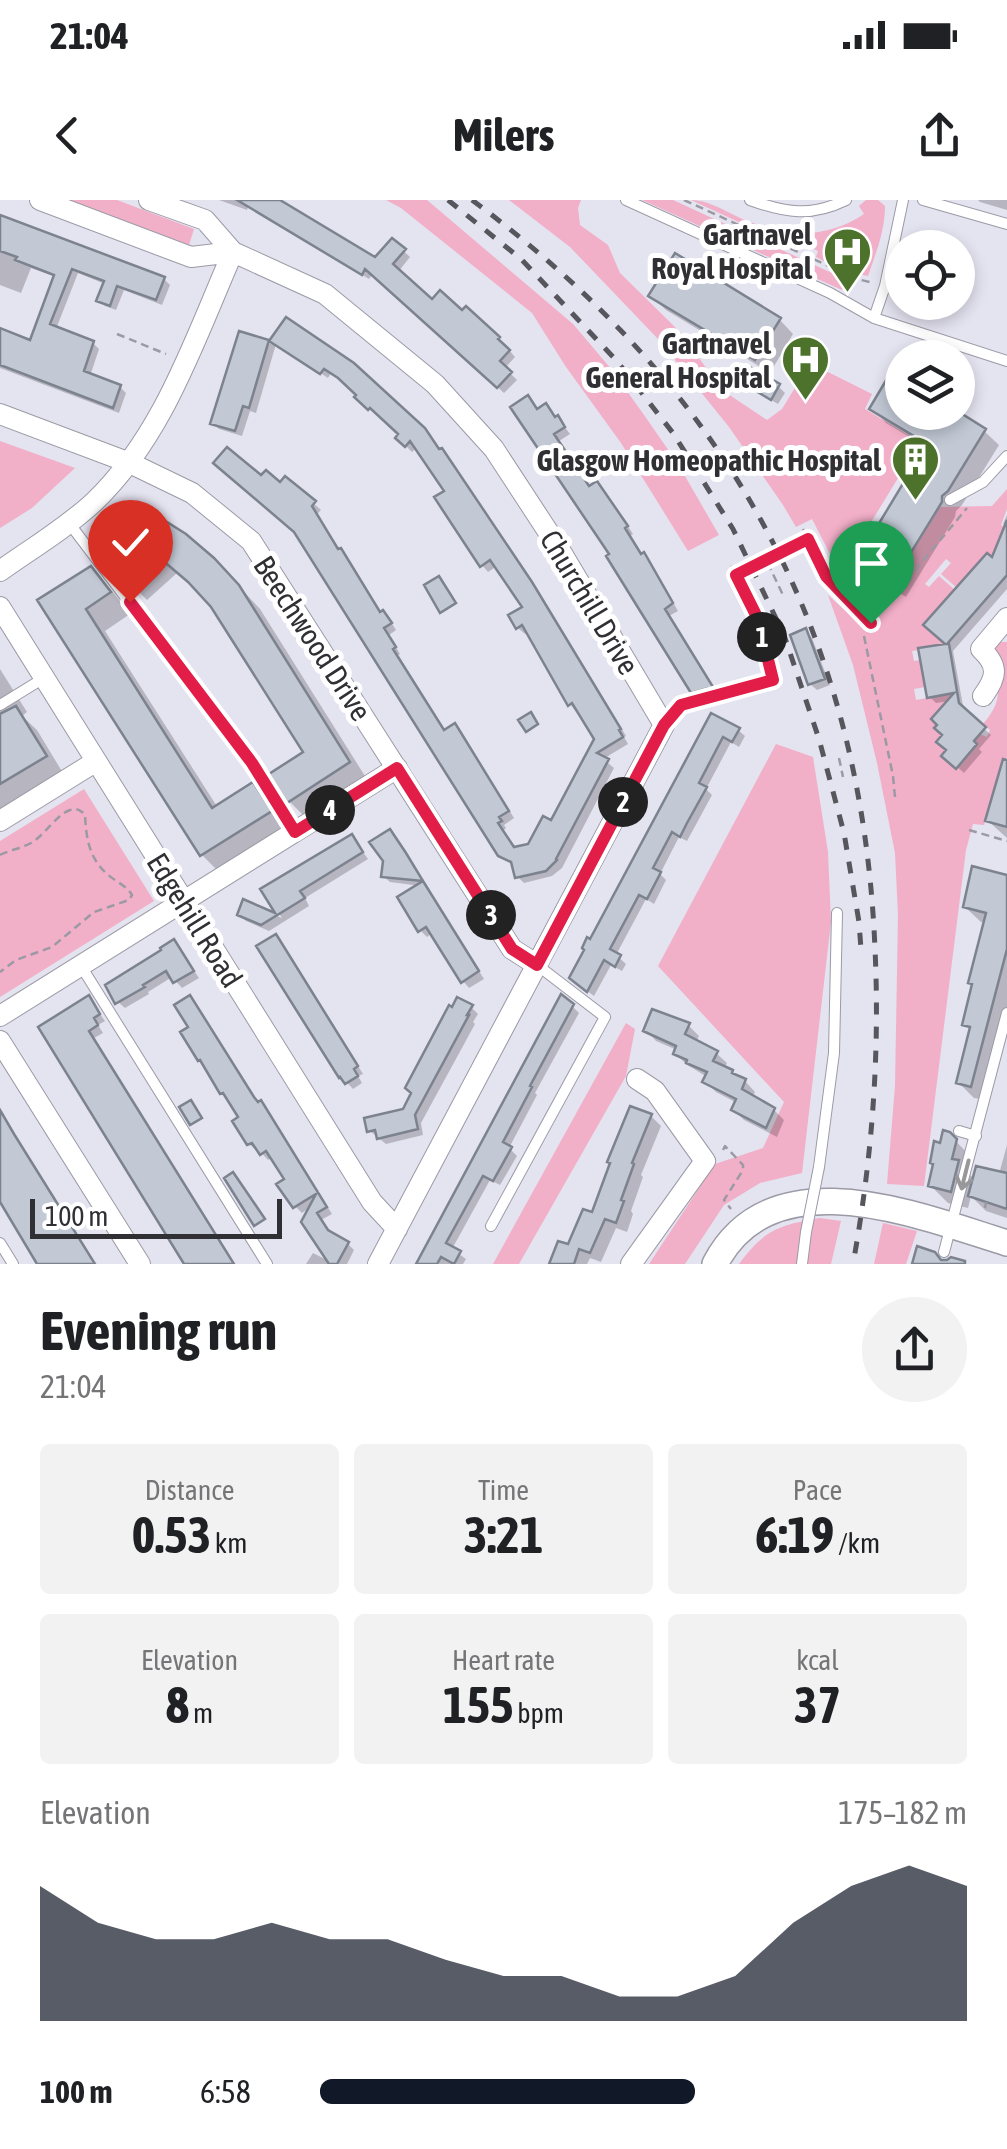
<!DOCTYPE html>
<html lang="en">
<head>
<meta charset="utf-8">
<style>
  body { margin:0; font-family:"Asap Condensed",sans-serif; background:#f2f2f2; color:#202124; height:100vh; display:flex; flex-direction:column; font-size:38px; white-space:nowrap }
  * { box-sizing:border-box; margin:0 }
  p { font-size:32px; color:#757577 }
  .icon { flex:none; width:55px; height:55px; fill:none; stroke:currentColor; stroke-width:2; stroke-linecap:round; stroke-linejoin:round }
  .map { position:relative; height:1064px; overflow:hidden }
  .sheet { display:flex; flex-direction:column; background:#fff; flex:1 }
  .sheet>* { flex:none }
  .controls { position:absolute; left:885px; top:30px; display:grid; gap:20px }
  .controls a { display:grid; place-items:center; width:90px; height:90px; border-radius:50%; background:#fff; box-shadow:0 5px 15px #0003; font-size:50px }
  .scale { position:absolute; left:30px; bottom:25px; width:252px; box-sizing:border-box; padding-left:10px; border:5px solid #302f34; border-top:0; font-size:28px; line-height:35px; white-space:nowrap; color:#302f34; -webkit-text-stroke:8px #fff; paint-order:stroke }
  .pin { position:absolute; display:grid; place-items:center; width:85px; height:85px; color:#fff; margin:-102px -42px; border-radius:50% 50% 50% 0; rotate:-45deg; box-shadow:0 0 10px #0007 }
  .pin .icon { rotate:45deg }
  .km { position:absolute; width:50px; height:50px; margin:-25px; border-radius:50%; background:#222; color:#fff; font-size:28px; line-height:50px; text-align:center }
  .round { display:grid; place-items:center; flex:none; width:105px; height:105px; border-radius:52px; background:#f2f2f2 }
  .headline { display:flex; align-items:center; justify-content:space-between; height:170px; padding:0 40px }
  h1 { font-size:55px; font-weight:700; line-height:75px }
  .figures { display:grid; grid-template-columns:repeat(3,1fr); gap:15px; height:170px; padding:10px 40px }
  .figures div { display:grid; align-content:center; border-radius:10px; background:#f2f2f2; text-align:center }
  .figures b { font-size:50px; font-weight:700 }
  .figures small { font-size:28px; font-weight:400 }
  .figures p { font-size:28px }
  .chart { height:280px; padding:20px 40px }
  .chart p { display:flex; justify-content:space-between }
  .chart svg { width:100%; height:180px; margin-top:10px; fill:#111827; opacity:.7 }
  ul { padding:0 40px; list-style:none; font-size:32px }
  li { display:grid; grid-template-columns:160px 120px 1fr; align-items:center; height:75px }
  li i { height:25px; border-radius:12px; background:#111827 }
  .status { display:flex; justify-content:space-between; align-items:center; height:70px; padding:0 50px; background:#fff; direction:ltr }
  .status svg { height:28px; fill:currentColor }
  header { display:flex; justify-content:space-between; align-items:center; height:130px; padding:0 40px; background:#fff; font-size:45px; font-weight:700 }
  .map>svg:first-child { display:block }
</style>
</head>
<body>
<div class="status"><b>21:04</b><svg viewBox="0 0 49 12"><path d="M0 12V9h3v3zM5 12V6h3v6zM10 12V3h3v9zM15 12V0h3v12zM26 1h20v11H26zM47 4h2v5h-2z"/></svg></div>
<header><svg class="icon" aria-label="back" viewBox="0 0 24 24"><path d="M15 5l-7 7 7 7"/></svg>Milers<svg class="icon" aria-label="share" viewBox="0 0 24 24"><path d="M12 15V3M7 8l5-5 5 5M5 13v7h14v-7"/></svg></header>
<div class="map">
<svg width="1007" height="1064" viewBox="0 0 1007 1064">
  <rect width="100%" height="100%" fill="#e4e3f0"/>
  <!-- green -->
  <path fill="#f2afc8" d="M68,0h49l77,29 -5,16z
    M386,0h41l146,124 39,46 32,45 34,49 41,71 -31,16 -67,-108 -55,-76 -34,-54 -131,-105z
    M509,0h72l-3,8 2,17 28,20 12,28 61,60 41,57 45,30 15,-11 28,-46 62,31 -7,15 55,33 -72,118 43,27 49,-80 52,-1 15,-17v20l-6,16 6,3v5l-5,-1 -6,14 5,2 -6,12 -8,-7 -30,35 -16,-14 10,-11 -5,-4 -21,25 4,3 10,-11 16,14 -7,53 1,3 -37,5 2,10 6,-1 5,27 -11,2 2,11 22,-4 12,-6 4,8 -23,21 6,6 -2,4 7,6 -6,7 10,8 31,-6 -3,-3 6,-7 7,3 3,-7 -7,-6c24,-28 14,-40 6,-73l11,-9h7v115l-10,25 -13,43 -11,-1 -7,26 -42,336 -37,-2 8,-98 3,-171 -3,-62 -18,-90 -24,-98 -25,-70 34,31 11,-13 -34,-32 4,-2 -31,-60 -16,8 -13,-22 -54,-78 -70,-87 -89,-93z
    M642,0h31l172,79 2,3 -5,8z
    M691,0c16,0 30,9 45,16 43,20 86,26 128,-2l-5,-8 7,-6h12l7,6c0,25 -9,47 -17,70l-25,-5 -27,-14 2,-6 -21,-10 -4,6z
    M0,241l75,27 -43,40 -32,20z
    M776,544l37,13 15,95 3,70 -29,251 -42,10 -36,22 -39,59h-36l66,-100 48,-16 21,-46 -126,-136z
    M84,589l70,112 -154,96v-156z
    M626,823l9,6 -9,47 -107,188h-26z
    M820,1018l21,3 -10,43h-92c25,-34 40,-39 81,-46z
    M883,1023l34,8 -11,33h-32z"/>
  <!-- shadow -->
  <path fill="#0003" d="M219,0h57l100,60 17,-19 17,16 -12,15 34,31 31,10 36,25 16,19 -10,11 12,12 -13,13 -131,-120 -4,6 -121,-72 -1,3z
    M978,0h29v10l-27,-8z
    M0,18l164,61 6,6 -8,20 -38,-15 -8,20 -11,-4 -6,-6 6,-16 -27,-11 -22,56 37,14 6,6 -9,27 30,11 6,6 -7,20 -119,-45v-37l31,12 25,-66 -25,-9 -10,25 -21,-8z
    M651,96l128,23 14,15 -23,39 -104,-63z
    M286,120l162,137 90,134 88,145 -2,1 4,7 -25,15 11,9 -52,100 -10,8 -28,7 -7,-7 -2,-11 -15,-10 -238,-376 18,6 6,-6 35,31 -4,4 23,37 7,6 35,57 7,5 7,11 -7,5 11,19 -3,2 48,76 10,-6 6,6 53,86 -10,7 2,3 -3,3 12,19 15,-4 22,-23 45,-84 -27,-35 -41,-72 -4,2 -7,-6 -7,-12 14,-9 -28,-41 -9,6 -6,-7 -35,-73 -30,-45 -5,5 -14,-14 4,-4 -24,-22 -2,3 -13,-12 -4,-8 -12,-11 -16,-11 -3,5 -52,-34 -20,69 -6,-2 -8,25 -23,-7 -6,-6 55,-81 2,2z
    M892,175l10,6v31l82,19 15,14 -37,60 -6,6 -1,6 -49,80 -34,-21 -14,-14 70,-114 -42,-25 -14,-15z
    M744,182l34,4 7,7 -7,11 -27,-16z
    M528,199l11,12 19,7 12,16 -11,7 31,47 7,-4 7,6 29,44 -3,2 12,20 8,6 28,49 -9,5 48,78 -17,4 -7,-7 -81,-136z
    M148,314l87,68 25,27 110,175 -60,38 -21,-21 17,-48 -102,-157 -27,-23 -30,27 -21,-21z
    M1007,315v74l-54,62 11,60 27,24 -12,14 3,3 -18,21 -19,-17 4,-5 -4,-16 5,-34 -14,2 -6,-6 -9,-46 29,-5 -23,-21 66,-64 13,-34 -3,-3z
    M91,369l21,22 18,23 -25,17 113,177 35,-23 21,21 17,27 -68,43 -21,-21 -161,-254z
    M805,431l7,7 18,47 -13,5 -7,-6z
    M0,469l27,43 -5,4 15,14 29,48 -66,40z
    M712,516l26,14 7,6 -6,11 -8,-5 -25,47 6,6 -19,35 -6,11 -8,-4 -19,37 6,6 -12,24 -8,-5 -30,56 10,9 -4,7 -11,-6 -17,31 -15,-11 12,-43z
    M1007,587v51l-19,-17z
    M352,637l16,22 -63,39 4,8 -40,25 -23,-10 -6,-6 5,-12 37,15 -18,-28z
    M396,639l88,140 -15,9 -6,-7 -31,-48 -5,4 -7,-7 1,-44 -31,-4 -7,-6z
    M1007,678v142l-21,80 -12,-2 -15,-15 13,-52 -7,-7 21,-101 -5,-1 -16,-15z
    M174,742l25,36 -17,10 -10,-11 -24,15 1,2 -24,14 -7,-6z
    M282,744l81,130 -5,2 4,7 -9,6 -12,-13z
    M190,798l6,6 63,101 8,5 65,104 -11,6 9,15 18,9 6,6 -7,14h-41l7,-11 18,9 -19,-56 -10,7 -7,-7 -8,-27 -14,-22 -5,3 -10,-11 -2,1 -7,-6 -7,-26 -20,-25 -31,-65z
    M89,799l16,22 -7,4 5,8 -9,5 140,226h-47l-146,-236z
    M572,806l7,7 -44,80 2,2 -28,53 8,8 -17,29 -10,-5 -38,69 14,10 -3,5h-45z
    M471,807l7,7 -5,8 2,2 -54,99 2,12 -37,9 -16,-13 34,-20z
    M688,825l11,11 -3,6 20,11 11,10 -3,6 21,12 10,11 -3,6 22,12 10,10 -7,17 -33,-17 -10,-10 3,-7 -21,-11 -11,-11 2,-4 -21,-13 -10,-10 1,-4 -21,-9 -10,-11z
    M0,910l96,154h-54l-42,-68z
    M651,916l10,10 -20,49 2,2 -12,34 2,3 -6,18 -11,-4 -15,34 -11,-4 -3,6h-37l20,-17 23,-31z
    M949,934l24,25 -4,15 6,5 24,-5 8,-29v73l-21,-7 -15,-15 -3,12 -20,-5 -18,-18 12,-39z"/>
  <!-- building -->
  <path fill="#c2c9d5" stroke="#7c838e" stroke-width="2.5" d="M237,0h43l95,57 17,-19 14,11 -13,15 39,35 8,-9 22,20 4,-4 34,31 -2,2 12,11 -10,11 12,11 -15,16 -132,-119 -3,6z
    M0,15l165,62 -9,23 -39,-14 -7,20 -14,-5 8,-20 -32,-12 -22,55 44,17 -10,30 37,14 -8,23 -113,-43v-37l30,12 24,-65 -39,-15 2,-3 -17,-6z
    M675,53l106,65 -26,42 -107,-64z
    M286,117l68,46 71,65 14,21 3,-1 90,134 89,147 -2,1 4,7 -26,16 12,6 -53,100 1,1 -11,11 -31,7 -4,-16 -13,-6 -204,-324 -81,-69 14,-16 34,28 5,-5 14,12 5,-6 31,25 -4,5 26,43 3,-1 39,64 3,-2 9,13 -8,5 12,19 -3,2 51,81 11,-7 54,88 -10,6 3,4 -4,2 16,24 14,-3 15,-28 8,4 43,-81 -22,-36 -4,3 -46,-81 -6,4 -8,-14 14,-8 -32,-47 -10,7 -46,-70 10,-6 -34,-50 -5,6 -10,-9 3,-4 -28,-26 -2,2 -14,-13 2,-2 -18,-17 -14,-9 -4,5 -51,-33z
    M239,131l30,9 -20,68 -6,-2 -8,25 -25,-7z
    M750,167l30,17 -9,16 -30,-18z
    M891,172l11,6v34h57l27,17 -38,62 -6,5v6l-51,83 -36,-22 72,-119 -58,-35z
    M528,195l9,14 9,-6 9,14 3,-2 7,12 -11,7 35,52 8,-5 31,45 -3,2 16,26 3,-2 29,51 -8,6 48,78 -22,6 -85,-137 3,-2 -99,-147z
    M148,310l38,24 28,24 25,27 111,177 -63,41 -18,-29 34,-22 -92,-145 -23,-25 -34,-29 -30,28 -21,-28z
    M1007,320v55l-60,69h2l10,59 27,24 -12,14 3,3 -21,25 -15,-13 5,-6 -10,-8 6,-7 -8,-7 3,-3 -6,-6 23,-26 -27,5 -9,-50 27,-4 -22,-19 64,-72 5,4z
    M91,366l20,26 -25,17 126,199 41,-26 19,29 -72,45 -163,-256z
    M439,376l17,27 -16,10 -16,-28z
    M806,428l19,51 -17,6 -18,-50z
    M16,506l31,50 -47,28v-70z
    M531,512l7,12 -12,8 -8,-12z
    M711,513l29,15 -8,14 -9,-5 -24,46 8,4 -20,36 -7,14 -8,-5 -19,36 8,4 -14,27 -8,-4 -29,54 11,6 -6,12 -11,-7 -17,32 -18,-14 15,-28 -2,-2 5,-11 3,2z
    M1003,559l4,1v67l-22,-6z
    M390,629l16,24 17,28 -42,-4 2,-16 -14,-19z
    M352,634l11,18 -63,39 5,7 -44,27 -24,-10 6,-16 32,14 -15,-24z
    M972,666l35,9v74l-36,138 -15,-4 14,-56 -8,-2 10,-41 -4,-1 18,-70 -23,-6z
    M423,681l56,90 -18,12 -35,-56 -8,5 -21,-35z
    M276,734l82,132 -4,3 4,7 -13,8 -5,-7 -1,1 -83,-132z
    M174,739l20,32 -21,12 -7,-12 -23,14 2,2 -30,17 -10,-19 56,-35 -1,-2z
    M561,794l13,10 -44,82 2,1 -29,55 9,5 -19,34 -10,-5 -37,67 15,8 -7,13 -13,-7 -4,7h-21z
    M89,795l11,19 -6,4 4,7 -9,6 145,233h-50l-146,-237z
    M190,795l64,102 4,5 3,-2 66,107 -10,6 11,17 21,12 -12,22h-8l-28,-42 15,-28 -23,14 -17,-24 8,-5 -18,-28 -6,4 -8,-12 -5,2 -15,-24 6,-4 -15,-24 -3,1 -20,-34 -2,1 -18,-29 8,-5 -14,-22z
    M457,797l16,8 -6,10h2l-54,100 3,14 -41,10 -2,-9 -8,2 -3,-14 39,-9 8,-16 -6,-5 44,-83 3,2z
    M652,809l38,14 -5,11 33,17 -5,10 20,9 -1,3 14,6 -4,10 33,19 -9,20 -35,-18 5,-11 -34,-17 5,-10 -21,-9 1,-3 -14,-6 3,-8 -33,-15z
    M191,900l11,18 -12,7 -11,-18z
    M630,906l22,8 -20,49 2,1 -13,36 3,1 -8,22 -11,-4 -15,34 -11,-4 -5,15h-25l9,-23 10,3 15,-35 9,3 18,-49 -3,-1z
    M0,910l14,24 81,130h-58l-37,-62z
    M943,930l7,2 7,7 -5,20 7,1 -8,32 -23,-6 5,-22 -3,-1 4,-22 6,2z
    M976,966l31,7v36l-39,-13z
    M233,972l32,47 -11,7 -30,-48z
    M917,1046l18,6 6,8h6l4,-3 14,4v3h-53z"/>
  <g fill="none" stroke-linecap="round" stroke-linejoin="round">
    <defs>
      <path id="service" d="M626,0l204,93 44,25 133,43
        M750,0c36,13 61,17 96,0
        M923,0l84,24
        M874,118l11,-32 18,-86
        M950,300l33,-18 24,-26
        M69,323l183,240 43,69
        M0,505l44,-27
        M81,766l186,298
        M959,931l17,5
        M819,967l15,-114 3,-140
        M491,1026l114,-209 -68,-52
        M0,1043l13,21
        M944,1052l63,-239
        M802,1064l4,-32"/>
      <path id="minor" d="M40,0l151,57 42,-5
        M149,0l56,20 28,32 92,42 110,90 59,65 66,101 104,175 -286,539
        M0,214l130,49 62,30 59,48 261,408 25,16
        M0,371c31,-22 66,-43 94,-69 70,-67 101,-164 139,-250
        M0,407l372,595 25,27
        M983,496c14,-19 16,-30 -2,-47l26,-31
        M0,621l95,-59
        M0,816l397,-248
        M0,841l140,223
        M631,1064l74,-103 -50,-70 -18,-12"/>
      <path id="tertiary" d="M715,1064c57,-109 204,-48 292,-21"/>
    </defs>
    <!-- service casing -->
    <use href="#service" stroke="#9b9aa6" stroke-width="12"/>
    <!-- minor casing -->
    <use href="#minor" stroke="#9b9aa6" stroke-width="22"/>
    <!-- tertiary casing -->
    <use href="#tertiary" stroke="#9b9aa6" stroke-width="28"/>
    <!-- path -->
    <path stroke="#9b9aa4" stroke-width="2.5" stroke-dasharray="8 5" stroke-linecap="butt" d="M684,0l173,79 17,4
      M117,134l49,20
      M803,329l23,47 44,46
      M762,351l21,44
      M678,508l3,-3 92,-25 -16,-61 -26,-53
      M839,558l4,19
      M895,597l-2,-21 -29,-140 7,-13 96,-115
      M969,630l38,11
      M0,655c10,-5 22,-7 31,-12 14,-8 25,-28 39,-33 8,-2 9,0 15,4 1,24 4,44 22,60 9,8 19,11 25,21l-3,5 -35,12 -42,35 -36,13 -16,12
      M723,950l2,-4 18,19v5l-19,30 7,9
      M985,1008l1,-6"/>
    <!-- service -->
    <use href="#service" stroke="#fff" stroke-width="10"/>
    <!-- minor -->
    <use href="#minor" stroke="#fff" stroke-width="20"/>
    <!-- tertiary -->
    <use href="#tertiary" stroke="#fff" stroke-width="25"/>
    <!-- rail -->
    <path stroke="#57565d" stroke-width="5" stroke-dasharray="12 12" stroke-linecap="butt" d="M448,0l73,59 95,101 57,73 60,96 51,106 35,104 25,94 15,89 2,27
      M472,0c255,189 390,431 403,749 5,106 -3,210 -22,315"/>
    <defs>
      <path id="service-bridge" d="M806,1032l13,-65"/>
    </defs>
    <!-- service-bridge casing -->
    <use href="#service-bridge" stroke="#9b9aa6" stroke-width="12" stroke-linecap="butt"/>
    <!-- path-bridge -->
    <path stroke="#9b9aa4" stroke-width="2.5" stroke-dasharray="8 5" stroke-linecap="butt" d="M736,375l72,-36"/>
    <!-- service-bridge -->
    <use href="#service-bridge" stroke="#fff" stroke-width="10"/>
  </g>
  <!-- one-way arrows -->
  <defs><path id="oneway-shaft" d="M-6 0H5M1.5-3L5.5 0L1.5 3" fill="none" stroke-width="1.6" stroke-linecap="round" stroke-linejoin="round" transform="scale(2.5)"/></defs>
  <use stroke="#98979a" href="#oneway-shaft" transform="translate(965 975) rotate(104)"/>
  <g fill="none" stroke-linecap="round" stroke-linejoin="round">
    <defs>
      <path id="route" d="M130,402l122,161 43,69 102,-64 115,181 25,16 127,-240 17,-20 92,-25 -15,-61 -22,-44 72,-36 18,37 45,47"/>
    </defs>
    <!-- route casing -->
    <use href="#route" stroke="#fff" stroke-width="20"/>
    <!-- route -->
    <use href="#route" stroke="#e11d48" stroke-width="12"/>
  </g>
  <!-- icons -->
  <defs>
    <symbol id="hospital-pin" viewBox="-11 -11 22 30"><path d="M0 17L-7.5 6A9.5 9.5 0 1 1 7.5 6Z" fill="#4d722b" stroke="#fff"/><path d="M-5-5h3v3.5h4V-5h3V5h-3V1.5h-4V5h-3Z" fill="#fff"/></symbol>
    <symbol id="building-pin" viewBox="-11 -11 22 30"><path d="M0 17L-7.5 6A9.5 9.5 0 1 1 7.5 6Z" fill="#4d722b" stroke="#fff"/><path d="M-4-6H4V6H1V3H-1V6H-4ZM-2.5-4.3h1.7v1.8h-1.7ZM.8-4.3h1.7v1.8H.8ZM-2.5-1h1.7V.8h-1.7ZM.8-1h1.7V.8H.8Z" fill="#fff"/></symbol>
  </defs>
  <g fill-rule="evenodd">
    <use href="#hospital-pin" x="820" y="24" width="55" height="75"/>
    <use href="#hospital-pin" x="778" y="132" width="55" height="75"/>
    <use href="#building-pin" x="888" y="232" width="55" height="75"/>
  </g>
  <g text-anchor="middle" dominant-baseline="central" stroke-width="10" stroke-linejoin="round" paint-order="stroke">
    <!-- poi labels -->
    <g font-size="30" font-weight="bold" fill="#302f34" stroke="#fff" text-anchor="end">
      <text x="812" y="34">Gartnavel<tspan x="812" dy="34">Royal Hospital</tspan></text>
      <text x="771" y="143">Gartnavel<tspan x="771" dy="34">General Hospital</tspan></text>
      <text x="881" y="260">Glasgow Homeopathic Hospital</text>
    </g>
    <!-- street labels -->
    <g font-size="30" fill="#302f34" stroke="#fff">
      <text transform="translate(590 402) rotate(59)">Churchill Drive</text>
      <text transform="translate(313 438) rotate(57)">Beechwood Drive</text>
      <text transform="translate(195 720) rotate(58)">Edgehill Road</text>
    </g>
  </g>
</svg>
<div class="controls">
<a><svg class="icon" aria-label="locate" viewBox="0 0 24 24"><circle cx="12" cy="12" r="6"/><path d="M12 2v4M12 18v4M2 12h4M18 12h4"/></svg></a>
<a><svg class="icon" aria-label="layers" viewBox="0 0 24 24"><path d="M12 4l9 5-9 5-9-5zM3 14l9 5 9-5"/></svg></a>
</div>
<div class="scale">100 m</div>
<div class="pin" style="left:871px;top:423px;background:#1e9e55"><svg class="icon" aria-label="arrive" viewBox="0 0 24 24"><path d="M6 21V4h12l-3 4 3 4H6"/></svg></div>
<div class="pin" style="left:130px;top:402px;background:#d93025"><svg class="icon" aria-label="check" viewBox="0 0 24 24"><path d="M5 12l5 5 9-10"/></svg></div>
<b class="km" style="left:762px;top:437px">1</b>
<b class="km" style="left:623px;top:602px">2</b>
<b class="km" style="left:491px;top:715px">3</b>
<b class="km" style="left:330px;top:610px">4</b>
</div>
<section class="sheet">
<div class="headline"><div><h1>Evening run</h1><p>21:04</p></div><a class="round"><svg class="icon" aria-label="share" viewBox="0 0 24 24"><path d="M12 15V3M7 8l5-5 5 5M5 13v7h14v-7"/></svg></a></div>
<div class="figures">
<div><p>Distance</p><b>0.53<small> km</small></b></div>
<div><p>Time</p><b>3:21</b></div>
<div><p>Pace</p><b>6:19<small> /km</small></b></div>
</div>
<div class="figures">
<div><p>Elevation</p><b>8<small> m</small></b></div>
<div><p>Heart rate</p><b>155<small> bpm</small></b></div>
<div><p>kcal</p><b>37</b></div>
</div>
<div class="chart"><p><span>Elevation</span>175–182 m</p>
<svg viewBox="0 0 160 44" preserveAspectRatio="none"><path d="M0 44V11L10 20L20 24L30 24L40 20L50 24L60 24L70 29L80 33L90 33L100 38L110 38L120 33L130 20L140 11L150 6L160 11V44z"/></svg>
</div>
<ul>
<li><b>100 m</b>6:58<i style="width:58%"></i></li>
</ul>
</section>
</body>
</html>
